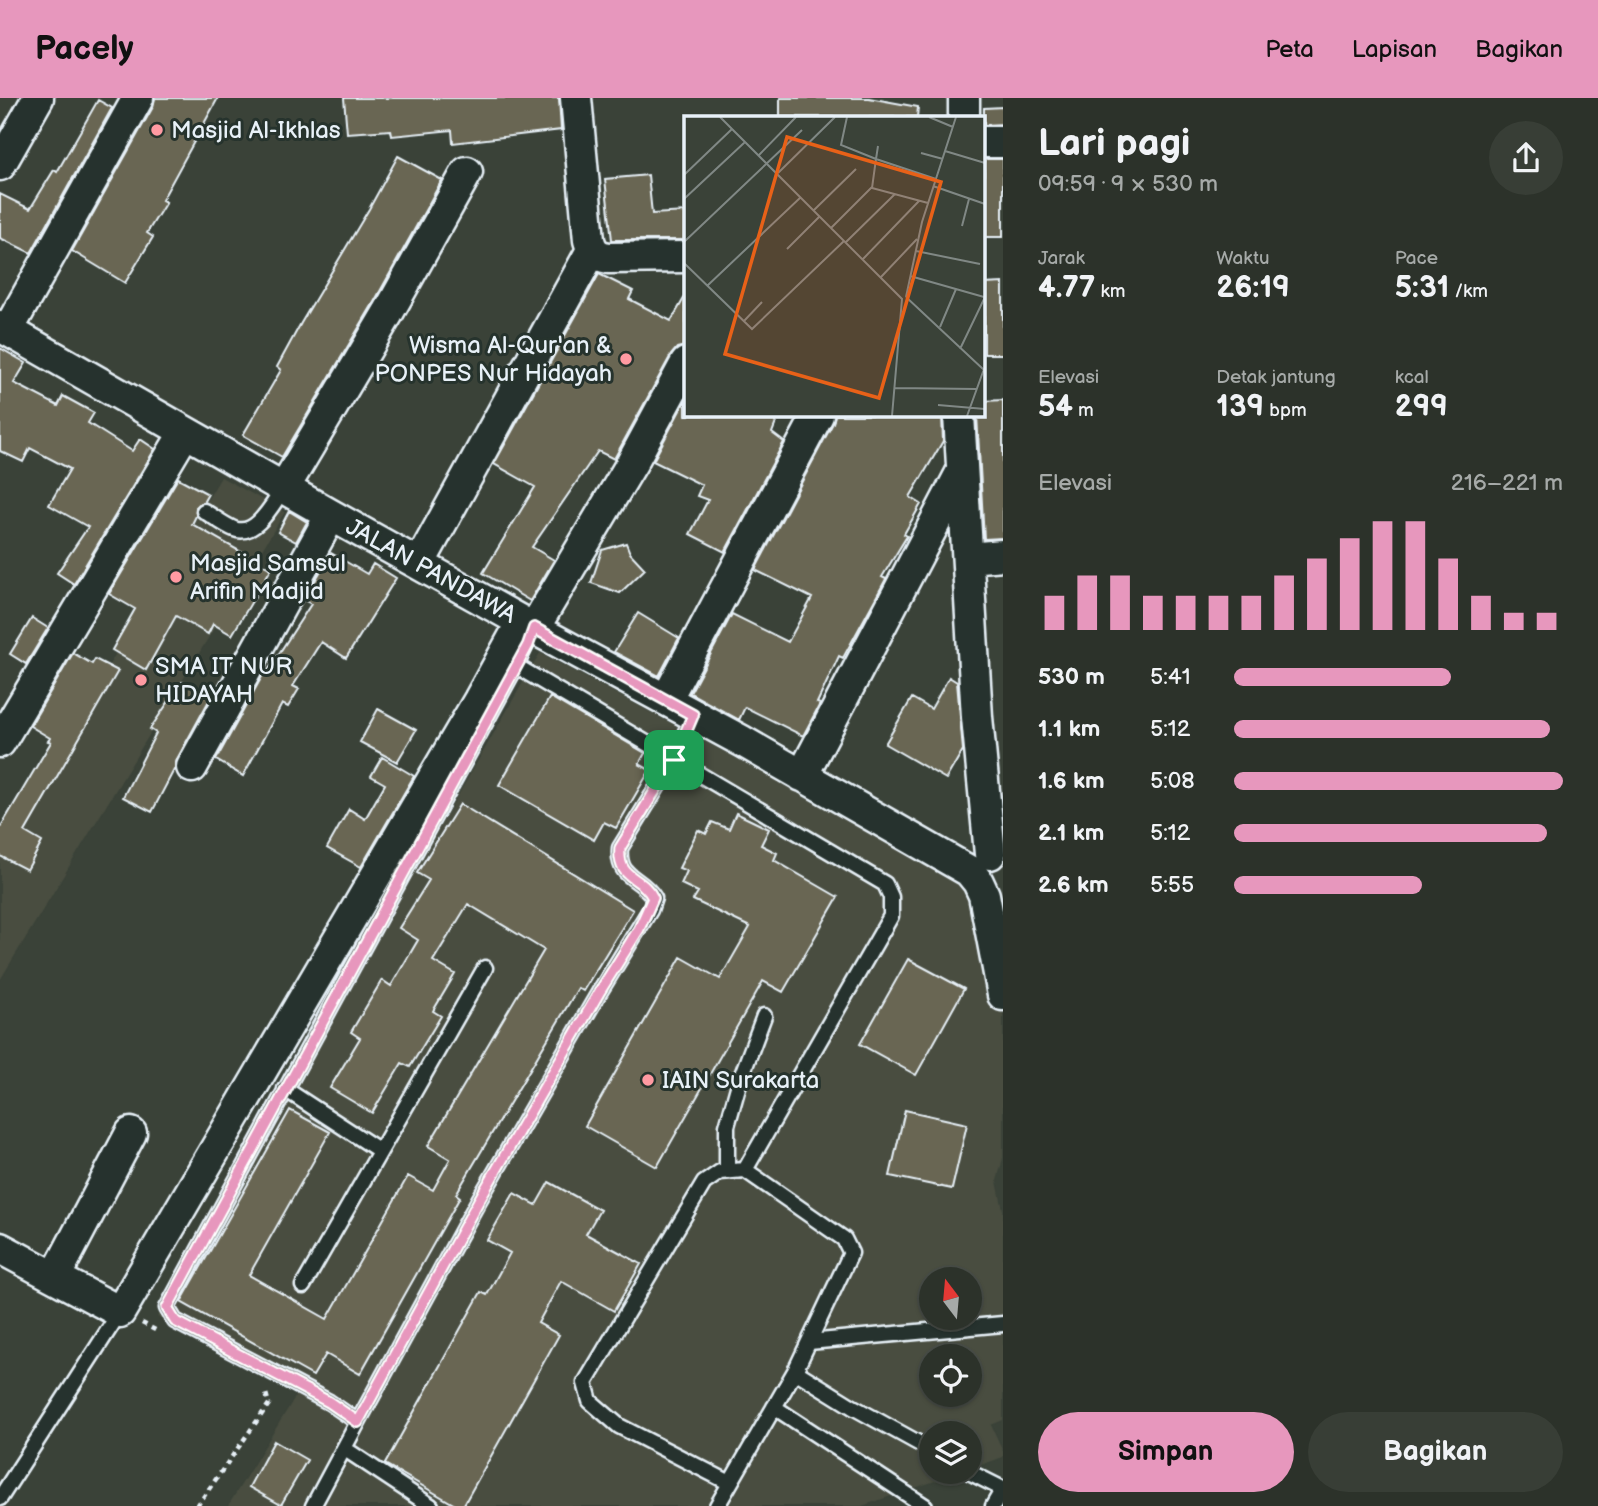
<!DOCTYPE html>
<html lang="id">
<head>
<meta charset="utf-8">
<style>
  body { margin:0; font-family:"Balsamiq Sans",sans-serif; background:#383e36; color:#f1f3f6; height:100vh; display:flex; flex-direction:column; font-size:26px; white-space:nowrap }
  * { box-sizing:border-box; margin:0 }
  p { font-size:23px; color:#a6aaa8 }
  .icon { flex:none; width:38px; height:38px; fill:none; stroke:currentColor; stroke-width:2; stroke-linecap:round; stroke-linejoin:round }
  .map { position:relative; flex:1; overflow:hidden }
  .details { display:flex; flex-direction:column; background:#2c322a; width:595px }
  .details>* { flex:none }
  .needle { width:46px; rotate:344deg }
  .fabs { position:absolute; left:919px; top:1169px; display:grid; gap:14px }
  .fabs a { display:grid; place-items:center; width:63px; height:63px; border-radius:50%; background:#2c322a; box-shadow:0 2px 5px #0004,0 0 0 2px #484d47; font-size:35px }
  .pin { position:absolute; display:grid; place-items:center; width:60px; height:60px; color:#fff; margin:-30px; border-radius:14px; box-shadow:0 4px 10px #0006 }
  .round { display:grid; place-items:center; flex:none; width:74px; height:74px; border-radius:37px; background:#383e36 }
  .headline { display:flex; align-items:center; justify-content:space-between; height:119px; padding:0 35px }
  h1 { font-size:38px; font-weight:600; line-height:52px }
  .metrics { display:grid; grid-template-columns:repeat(3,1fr); gap:10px; height:119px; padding:7px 35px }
  .metrics div { display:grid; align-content:center }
  .metrics b { font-size:30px; font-weight:600 }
  .metrics small { font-size:19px; font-weight:400 }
  .metrics p { font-size:19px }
  .chart { height:196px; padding:14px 35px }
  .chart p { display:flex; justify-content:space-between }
  .chart svg { width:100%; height:126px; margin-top:7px; stroke:#e797bd; stroke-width:6 }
  .cta { display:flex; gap:14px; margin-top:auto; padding:14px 35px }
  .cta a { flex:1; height:80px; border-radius:42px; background:#e797bd; color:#111; font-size:28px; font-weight:600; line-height:80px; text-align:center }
  .cta a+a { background:#383e36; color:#f1f3f6 }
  ul { padding:0 35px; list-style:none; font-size:23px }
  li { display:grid; grid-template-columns:112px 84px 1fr; align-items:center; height:52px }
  li i { height:18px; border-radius:9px; background:#e797bd }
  header { display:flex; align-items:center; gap:42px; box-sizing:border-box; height:98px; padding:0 35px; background:#e797bd; color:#111 }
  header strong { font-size:33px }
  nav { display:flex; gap:38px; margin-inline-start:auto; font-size:24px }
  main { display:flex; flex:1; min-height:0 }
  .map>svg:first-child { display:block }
</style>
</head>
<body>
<header>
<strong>Pacely</strong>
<nav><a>Peta</a><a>Lapisan</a><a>Bagikan</a></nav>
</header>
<main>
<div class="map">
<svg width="1003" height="1408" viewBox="0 0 1003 1408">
  <rect width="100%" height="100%" fill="#3a4238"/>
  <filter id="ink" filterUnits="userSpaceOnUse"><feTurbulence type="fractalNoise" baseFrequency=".0143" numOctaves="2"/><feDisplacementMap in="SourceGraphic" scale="14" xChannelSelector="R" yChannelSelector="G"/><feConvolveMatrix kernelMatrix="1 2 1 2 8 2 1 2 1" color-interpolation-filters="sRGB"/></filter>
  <g filter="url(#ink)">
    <!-- built -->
    <path fill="#484d40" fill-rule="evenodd" d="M221,379l64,35 -285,468v-132z
      M540,555l418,224 31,48 14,77v156l-6,23 6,29v210l-12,5 12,26v6l-33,12v-36h-39v39h30l-99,34h-634l69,-112 -140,-77zM931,1181h39v39h-39zM931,1258h39v39h-39z"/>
    <!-- building -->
    <path fill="#696652" stroke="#e8f1f8" stroke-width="2" d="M155,0h63l-56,102 4,2 -19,31 6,4 -28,46 -53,-32 81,-144z
      M344,0h215l2,32 -108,13 -1,-13 -60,6 -1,-6 -44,3z
      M780,0h89l49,9 -1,10h-137z
      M98,2l14,8 -81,145 -31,-15v-44l30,15 24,-39 3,2z
      M1003,9v17l-19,1v-17z
      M398,58l44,24 -69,124 -91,153 -39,-22 38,-65 -4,-3 24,-44 68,-114z
      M984,61h19v78h-19z
      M648,77l4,39 34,-2v28h-74l-7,-61z
      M599,176l34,17 -4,8 42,22 15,-26v51l-9,2 -6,7 -57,104 -16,-8 -66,96 22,13 -24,41 -47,-28 52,-86 -41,-23z
      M1003,185v71h-19v-70z
      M0,250l26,15 -12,20 44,23 5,-10 31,17 -6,10 44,28 8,-12 15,10 -81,135 -17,-11 31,-46 -39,-22 21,-36 -40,-21 -7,14 -23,-11z
      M686,301v16h93l-7,18 12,9 -59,110 -35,-18 18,-34 -11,-4 5,-11 -49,-24z
      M1003,302v138l-19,1 -7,-124h7v-14z
      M835,317h107l1,26 -33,56 11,7 -17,30 3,2 -25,41 4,2 -43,79 -4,-2 -22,47 3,1 -17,32 -58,-29 -6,13 -49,-27 42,-79 56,28 24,-44 -57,-28 78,-147z
      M178,380l30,16 -4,7 -8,6v9l-4,8 79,45 -39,66 -19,-11 -5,10 -32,-18 -30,54 -34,-20 23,-41 -26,-15z
      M289,413l18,11 -11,20 -18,-10z
      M626,445l4,10 15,16 -25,24 -29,-10 11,-33z
      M331,455l36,21 6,-10 23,14 -50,80 -25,-16 -28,44 6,3 -11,18 -6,-3 -39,72 -27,-16 49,-89 2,1 44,-68 -7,-4z
      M638,515l41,25 -20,38 -45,-24z
      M32,520l16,10 -22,36 -16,-10z
      M73,555l19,11 3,-5 23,12 -93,161 17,10 -15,28 -27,-14v-28l51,-86 -3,-1 2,-3 -20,-12z
      M949,579l8,5 6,68 -17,29 -61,-35 27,-46 19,11z
      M182,584l29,15 -34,62 -2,9 -23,44 -29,-15 33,-64 -6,-4z
      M550,599l95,56 -6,11 11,6 -34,58 -12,-6 -10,18 -95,-55z
      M378,611l38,21 -19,32 -37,-20z
      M382,659l32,19 -53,91 -34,-19 22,-39 16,10 20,-35 -14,-8z
      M460,706l173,106 -50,81 -5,-3 -122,206 4,3 -100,177 -34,-20 -13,22 -132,-74 109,-192 40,22 -81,143 78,44 81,-143 25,14 17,-31 -22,-13 116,-196 -76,-46 -35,57 22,13 -22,37 8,5 -31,51 -8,-4 -30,50 -42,-25 30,-50 -9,-6 31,-52 9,6 27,-46 -19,-12 30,-48 -12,-7z
      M736,715l33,16 -8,16 16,8 -3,7 64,37 -55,95 -20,-11 -106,186 -72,-41 96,-169 39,22 30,-52 -57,-27 5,-8 -17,-8 6,-13 -8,-3 19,-38 8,4 6,-12 17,7z
      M908,861l56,30 -48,86 -56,-31z
      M905,1012l62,14 -15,65 -62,-13z
      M549,1084l51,28 -14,24 55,30 -27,47 -53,-30 -23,42 21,12 -96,171h-6l-72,-42 96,-172 6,3 23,-42 -23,-13 27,-47 22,12z
      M274,1343l33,19 -26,45 -32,-18z"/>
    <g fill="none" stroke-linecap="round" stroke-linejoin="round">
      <defs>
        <path id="service" d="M204,413c10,6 20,14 30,18 22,9 39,-26 50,-41
          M516,568l18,-38
          M285,991l95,62
          M727,1072v-44l13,-46 24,-64
          M303,1188l182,-318
          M809,1244l194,-18
          M795,1273l58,36 78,43
          M774,1309l151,99
          M358,1324l121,-222 121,-209 50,-81 4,-12c-13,-22 -37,-18 -34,-50l54,-88 19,-45
          M345,1351l86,57
          M969,1374l34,17
          M730,1385l-111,-57 -29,-25 -5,-18 119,-200 16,-11 25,-2
          M0,1400l120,-186
          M313,1408l45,-84 -29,-20 -154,-81 -8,-13 349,-642 369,218 6,13v19l-146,254 99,69 7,14 -56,118 -78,135
          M993,1408l10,-17"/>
        <path id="minor" d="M576,0l13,142c3,12 8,16 20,18l77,-1
          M964,19v-19
          M984,44h19
          M0,67l38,-67
          M0,228l331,189 213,119 198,107 227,130 9,11 6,13 19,100
          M8,232l130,-232
          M959,317l18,302 13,137
          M284,390l104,-175 79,-141
          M968,460l35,-3
          M419,466l173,-314
          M534,530l98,-165 54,-100
          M666,602l152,-285
          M0,644l185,-310
          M192,669l139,-252
          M802,678l160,-305
          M0,1150l120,64 359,-612 43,-78
          M55,1179l76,-144"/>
      </defs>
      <!-- service casing -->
      <use href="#service" stroke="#e8f1f8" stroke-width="19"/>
      <!-- minor casing -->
      <use href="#minor" stroke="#e8f1f8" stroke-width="35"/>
      <!-- path -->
      <path stroke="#e8f1f8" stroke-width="4.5" stroke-dasharray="5 5" stroke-linecap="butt" d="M142,1225l17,9
        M197,1408l72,-102 -4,-14"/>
      <!-- service -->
      <use href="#service" stroke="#26332d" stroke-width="14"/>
      <!-- minor -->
      <use href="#minor" stroke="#26332d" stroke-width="30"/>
    </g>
  </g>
  <g fill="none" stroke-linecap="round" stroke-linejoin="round" filter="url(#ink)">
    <defs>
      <path id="route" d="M534,530l159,87 -19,45 -54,88c-3,33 22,27 33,50l-14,31 -39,62 -121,209 -121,222 -29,-20 -154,-81 -8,-13 361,-663z"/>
    </defs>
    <!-- route casing -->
    <use href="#route" stroke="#fff" stroke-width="14"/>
    <!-- route -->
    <use href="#route" stroke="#e797bd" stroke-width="9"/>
  </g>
  <!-- markers -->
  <g fill="#ff9aa2" stroke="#26332d" stroke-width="2.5">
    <circle cx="157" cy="32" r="7"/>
    <circle cx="626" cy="261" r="7"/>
    <circle cx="176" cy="479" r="7"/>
    <circle cx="141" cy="582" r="7"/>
    <circle cx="648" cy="982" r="7"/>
  </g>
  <g text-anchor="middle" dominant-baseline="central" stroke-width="6" stroke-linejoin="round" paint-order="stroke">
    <!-- poi labels -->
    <g font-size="24" fill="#e8f1f8" stroke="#26332d" text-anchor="start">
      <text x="171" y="32">Masjid Al-Ikhlas</text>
      <text x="612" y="247" text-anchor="end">Wisma Al-Qur'an &amp;<tspan x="612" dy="28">PONPES Nur Hidayah</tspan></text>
      <text x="190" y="465">Masjid Samsul<tspan x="190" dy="28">Arifin Madjid</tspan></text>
      <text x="155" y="568">SMA IT NUR<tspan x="155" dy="28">HIDAYAH</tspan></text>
      <text x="662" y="982">IAIN Surakarta</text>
    </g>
    <!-- street labels -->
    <g font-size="24" fill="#e8f1f8" stroke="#26332d">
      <text transform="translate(431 473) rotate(29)">JALAN PANDAWA</text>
    </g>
  </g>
  <!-- overview -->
  <g transform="translate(684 18)">
    <rect width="301" height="301" fill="#3a4238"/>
    <path fill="none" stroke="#808885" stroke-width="2" d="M36,1l182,182 -10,117M163,1l-6,28 35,14 -4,29 56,15M245,1l24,10M194,30l-2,13 60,20M261,35l40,12M237,37l22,6M75,39l37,-38M94,57l57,-56M0,59l48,-46M249,70l52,18M0,83l61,-57M130,94l42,-41M278,110l7,-27M147,112l41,-41M0,126l118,-112M162,126l49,-48M103,133l33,-33M232,135l64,13M179,143l56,-58M0,147l68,66 92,-88M226,160l74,21M197,161l36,-38M23,170l94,-89M222,181l16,-75 34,-105M222,181l78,73M60,205l18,-19M256,211l16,-38M276,233l25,-52M211,272l82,1M254,289l47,4M283,300l17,-47"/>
    <path fill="#e86118" fill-opacity="0.15" stroke="#e86118" stroke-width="3.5" d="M103,21l154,45 -62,216 -154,-44z"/>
    <rect width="301" height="301" fill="none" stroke="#e8f1f8" stroke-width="3.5"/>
  </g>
</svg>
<div class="fabs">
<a><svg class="needle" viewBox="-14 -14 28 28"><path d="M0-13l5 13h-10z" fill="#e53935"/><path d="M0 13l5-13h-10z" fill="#a6aaa8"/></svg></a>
<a><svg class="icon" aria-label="locate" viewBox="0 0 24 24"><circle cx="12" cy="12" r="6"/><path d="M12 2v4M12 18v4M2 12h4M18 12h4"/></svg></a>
<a><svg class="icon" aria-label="layers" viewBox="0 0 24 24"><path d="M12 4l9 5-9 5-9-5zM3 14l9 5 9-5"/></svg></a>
</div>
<div class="pin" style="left:674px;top:662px;background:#1e9e55"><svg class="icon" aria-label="arrive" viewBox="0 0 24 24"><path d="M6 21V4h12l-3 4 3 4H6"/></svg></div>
</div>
<section class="details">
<div class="headline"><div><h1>Lari pagi</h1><p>09:59 · 9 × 530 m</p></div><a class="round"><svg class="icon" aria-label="share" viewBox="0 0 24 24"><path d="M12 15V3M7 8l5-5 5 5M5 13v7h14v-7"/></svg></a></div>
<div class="metrics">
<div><p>Jarak</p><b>4.77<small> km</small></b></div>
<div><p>Waktu</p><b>26:19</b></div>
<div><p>Pace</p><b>5:31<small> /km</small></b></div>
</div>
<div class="metrics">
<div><p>Elevasi</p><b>54<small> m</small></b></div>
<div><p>Detak jantung</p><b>139<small> bpm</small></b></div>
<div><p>kcal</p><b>299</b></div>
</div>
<div class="chart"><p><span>Elevasi</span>216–221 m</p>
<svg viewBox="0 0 160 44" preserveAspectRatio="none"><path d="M5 44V32M15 44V25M25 44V25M35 44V32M45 44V32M55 44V32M65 44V32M75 44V25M85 44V19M95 44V12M105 44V6M115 44V6M125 44V19M135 44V32M145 44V38M155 44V38"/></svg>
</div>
<ul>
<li><b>530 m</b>5:41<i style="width:66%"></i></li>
<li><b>1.1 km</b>5:12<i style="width:96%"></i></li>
<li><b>1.6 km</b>5:08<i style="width:100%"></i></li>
<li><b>2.1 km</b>5:12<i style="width:95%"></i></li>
<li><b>2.6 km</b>5:55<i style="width:57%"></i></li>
</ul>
<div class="cta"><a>Simpan</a><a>Bagikan</a></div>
</section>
</main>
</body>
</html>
